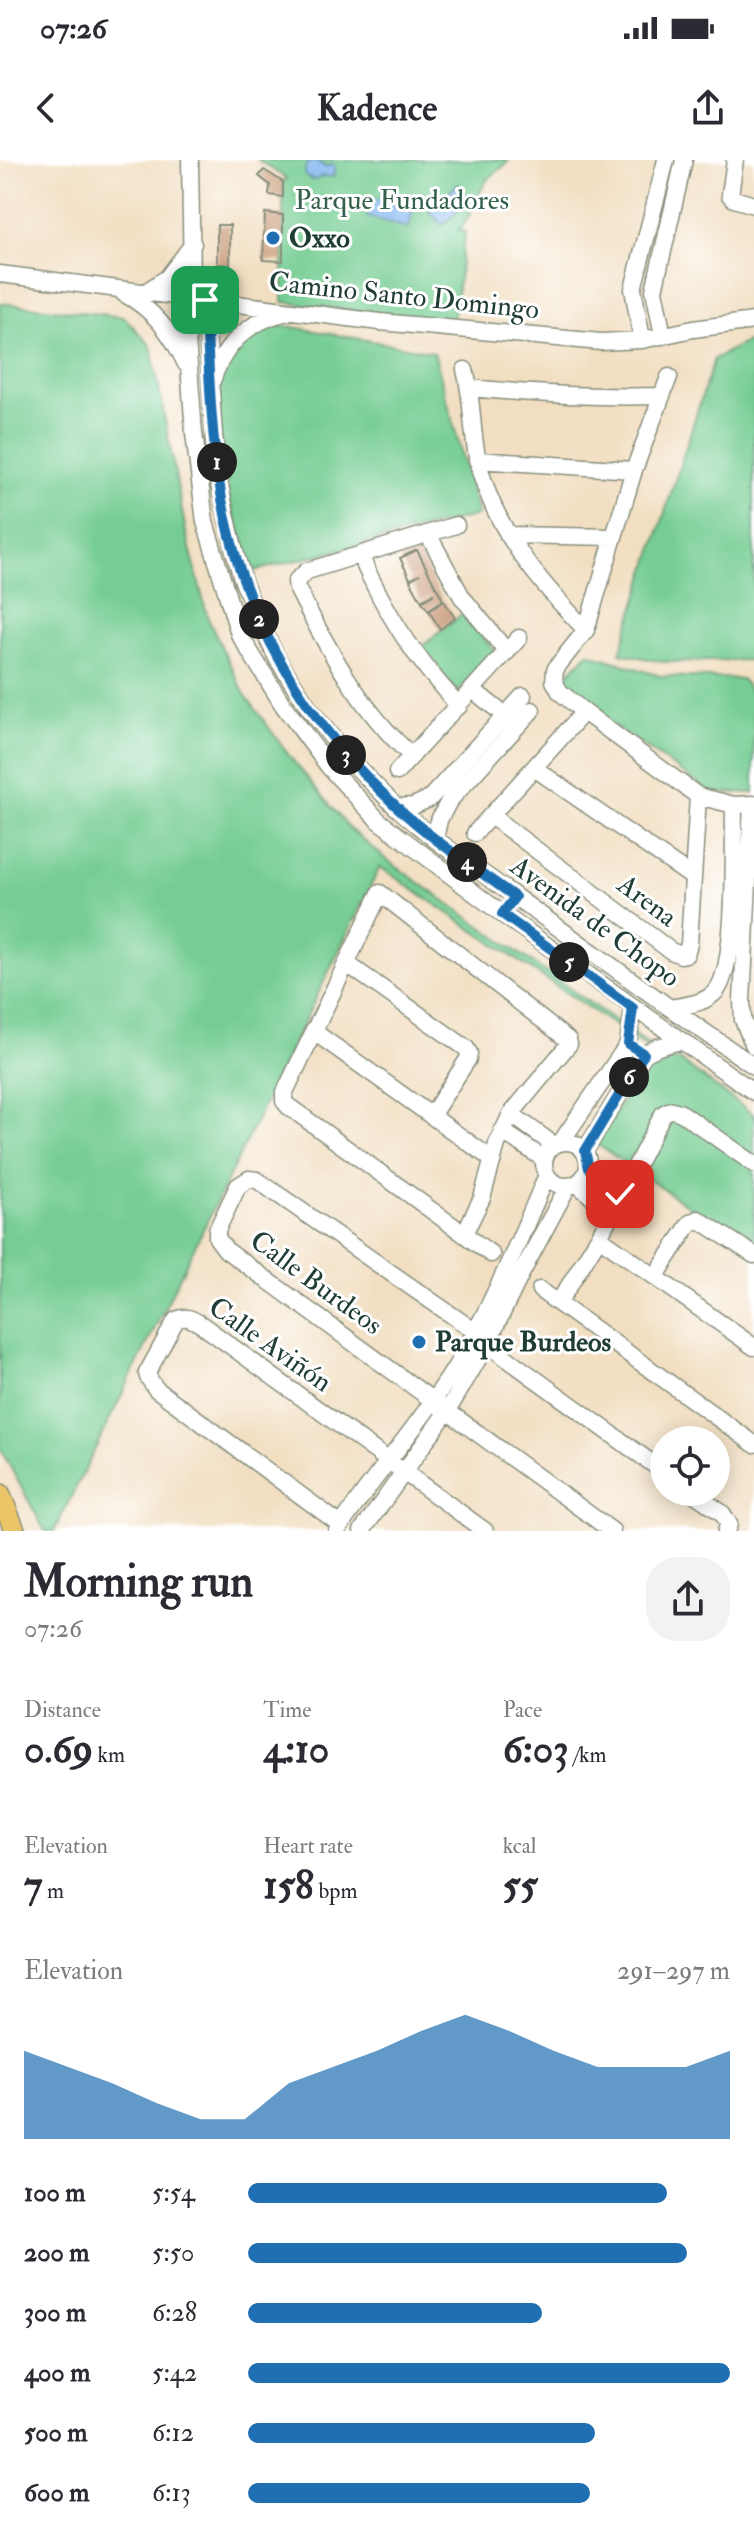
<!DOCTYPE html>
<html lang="en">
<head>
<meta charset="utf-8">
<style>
  body { margin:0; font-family:"IM FELL Double Pica",serif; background:#f2f2f3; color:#2b2b33; height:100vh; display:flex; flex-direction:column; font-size:30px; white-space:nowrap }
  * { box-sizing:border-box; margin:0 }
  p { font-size:26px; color:#7c7c81 }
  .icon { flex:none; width:44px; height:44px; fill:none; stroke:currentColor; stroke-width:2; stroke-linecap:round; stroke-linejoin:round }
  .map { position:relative; height:1371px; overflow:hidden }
  .drawer { display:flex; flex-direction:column; background:#fff; flex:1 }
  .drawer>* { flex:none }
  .tools { position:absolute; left:650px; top:1266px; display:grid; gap:16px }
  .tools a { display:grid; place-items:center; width:80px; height:80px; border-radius:50%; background:#fff; box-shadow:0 4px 20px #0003; font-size:40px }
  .pin { position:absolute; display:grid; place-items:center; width:68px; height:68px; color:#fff; margin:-34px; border-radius:16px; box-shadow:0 4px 12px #0006 }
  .km { position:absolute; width:40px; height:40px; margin:-20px; border-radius:50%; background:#222; color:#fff; font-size:22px; line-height:40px; text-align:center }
  .round { display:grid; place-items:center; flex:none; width:84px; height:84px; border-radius:32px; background:#f2f2f3 }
  .head { display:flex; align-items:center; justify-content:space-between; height:136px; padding:0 24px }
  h1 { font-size:44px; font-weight:700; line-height:60px }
  .figures { display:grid; grid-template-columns:repeat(3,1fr); gap:12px; height:136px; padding:8px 24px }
  .figures div { display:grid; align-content:center }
  .figures b { font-size:40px; font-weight:700 }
  .figures small { font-size:22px; font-weight:400 }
  .figures p { font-size:22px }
  .chart { height:224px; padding:16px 24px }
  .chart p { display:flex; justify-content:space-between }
  .chart svg { width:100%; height:144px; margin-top:8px; fill:#1f6fb2; opacity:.7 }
  ul { padding:0 24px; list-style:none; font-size:26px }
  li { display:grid; grid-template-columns:128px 96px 1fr; align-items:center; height:60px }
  li i { height:20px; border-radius:10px; background:#1f6fb2 }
  .status { display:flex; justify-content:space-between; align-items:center; height:56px; padding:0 40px; background:#fff; direction:ltr }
  .status svg { height:22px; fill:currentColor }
  header { display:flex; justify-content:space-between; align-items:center; height:104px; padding:0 24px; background:#fff; font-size:36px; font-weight:700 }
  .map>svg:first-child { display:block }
</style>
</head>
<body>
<div class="status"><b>07:26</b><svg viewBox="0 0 49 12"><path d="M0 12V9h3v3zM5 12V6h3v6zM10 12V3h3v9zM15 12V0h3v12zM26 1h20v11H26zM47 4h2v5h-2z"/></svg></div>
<header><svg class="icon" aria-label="back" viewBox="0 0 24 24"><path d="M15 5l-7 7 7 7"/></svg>Kadence<svg class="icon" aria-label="share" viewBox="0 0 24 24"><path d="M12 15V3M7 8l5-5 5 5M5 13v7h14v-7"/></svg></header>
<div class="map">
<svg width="754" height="1371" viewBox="0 0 754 1371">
  <rect width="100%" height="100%" fill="#fff"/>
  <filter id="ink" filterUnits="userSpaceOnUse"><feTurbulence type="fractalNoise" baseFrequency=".0125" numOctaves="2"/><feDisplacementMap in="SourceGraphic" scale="16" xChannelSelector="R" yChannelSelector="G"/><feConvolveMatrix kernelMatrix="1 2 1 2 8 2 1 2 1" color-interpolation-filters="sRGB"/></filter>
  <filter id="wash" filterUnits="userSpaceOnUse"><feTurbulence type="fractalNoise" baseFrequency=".006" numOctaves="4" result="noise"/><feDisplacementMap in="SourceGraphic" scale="32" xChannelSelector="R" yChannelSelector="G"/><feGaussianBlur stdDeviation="1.8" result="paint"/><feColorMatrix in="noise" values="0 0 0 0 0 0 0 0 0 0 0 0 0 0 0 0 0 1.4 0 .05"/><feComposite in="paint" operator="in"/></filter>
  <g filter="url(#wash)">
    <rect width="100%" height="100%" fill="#f2dfc2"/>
    <!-- green -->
    <path fill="#76cd93" stroke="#4a8564" stroke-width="2" d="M258,0h251c-6,10 -18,13 -24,23 -10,16 -13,33 -26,47l6,2 -12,91 -170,-21v-120l4,-3z
      M0,143l124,14 27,29 35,186 22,87 36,74 46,64 59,71 38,32 285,201 7,-1 75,55v135l-159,-107 53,-79 19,-3 -287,-194c-109,221 -215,444 -326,664h-9l-45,-83z
      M287,166l147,26 44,163 -224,56 -24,-68 -9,-58 -4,-67 7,-15 22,-21 18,-13z
      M746,182l8,1v317l-91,2 -43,-9 94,-294z
      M462,454l34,38 -38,40 -39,-43z
      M588,493l72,23 82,3 12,18v96h-42l-144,-99 -7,-13z"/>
    <!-- water -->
    <path fill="#82b6f0" stroke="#507a92" stroke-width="2" d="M315,1l11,6 6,-3 3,3 -2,10 -11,-1c-5,4 -8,5 -14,2 -5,-5 -3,-11 1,-16z
      M458,24l13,15 -29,26 -13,-14z
      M371,37l42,11 -4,20 -42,-11z"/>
    <g id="blocks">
      <!-- building -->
      <path fill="#cb9f7e" d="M264,10l19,12v15l-14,-2 1,-10 -11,-9z
        M265,53l18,2v46l-20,-1z
        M217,65h13v40l-13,-1z
        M417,390l26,50 -15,10 -6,-8 12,-8 -13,6 -11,-20 10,-6 -10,5 -10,-21z
        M444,441l11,17 -15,11 -11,-18z"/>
    </g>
  </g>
  <g filter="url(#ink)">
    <use href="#blocks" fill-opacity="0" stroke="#888e7b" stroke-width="2"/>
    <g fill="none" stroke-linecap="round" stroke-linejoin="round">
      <defs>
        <path id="minor" d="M190,0l2,120 -8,18 10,135 11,89 34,112 44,71 46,62 50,54 123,93 252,178
          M735,0l-5,35 4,4 20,6
          M0,114l380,48 221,20 41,-2 51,-11 61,-8
          M192,120l13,20 9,137 5,46 15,66 9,32 18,44 17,35 31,48 40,51 47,48 39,32 235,169 84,58
          M123,133c30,16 48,39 63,71
          M144,133l23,-15 26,-34
          M663,176l-9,-46 30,-130
          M642,180l-9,-51 33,-129
          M465,210c8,30 6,61 13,91 15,67 61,121 108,169
          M669,217l-35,93 -48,160 -27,34 -4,6 -1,11 6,11 24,20 114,84 36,9 20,-1
          M212,221c12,-37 38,-61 76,-69
          M470,228c63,6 126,10 190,8
          M477,300l157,10
          M428,374l34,63 45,55
          M508,375l106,2
          M360,395c27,61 54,102 99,151
          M473,530l40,32
          M412,596c-51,-45 -85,-108 -115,-168l-1,-7 11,-10 149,-46
          M534,608l158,109
          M397,612l122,-134
          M752,645l-10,196 1,19 11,26
          M396,647l17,-1 16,-7 94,-103
          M491,656l180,135 10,4 5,-1 3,-10 9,-148
          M475,673l109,-121
          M435,679l4,-19 10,-19 83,-91
          M346,803l120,85 3,5 -1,6 -37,57
          M670,848c16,-3 35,-4 46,-17 22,-25 17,-148 18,-186
          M313,871l180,129
          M511,954l43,31
          M502,971l42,28
          M544 1004a22 22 0 1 1 44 0a22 22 0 1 1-44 0Z
          M561,982l67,-98 5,-36
          M585,991l59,-97 14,-7 22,-6
          M589,1008l31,26
          M577,1024l33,28
          M464,1074l18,-36 15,-54 14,-30 58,-70 -1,-4 -188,-147 -96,201v7l4,5 176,128 27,20
          M599,1077l155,110
          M656,1116l34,-53 8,-4 56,36
          M540,1130l214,154
          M559,1142l40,-65 64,-123c7,-6 12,-4 20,0l71,50
          M476,1172l-219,-152 -8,-1 -11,7 -21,44v8l9,12 386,281
          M487,1184l177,128
          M692,1332l30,21 7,11 -3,7
          M341,1365l-185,-136 -8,-12 -1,-4 29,-53c11,-5 16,-1 26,5l283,206
          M337,1371c37,-56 83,-106 118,-163 37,-61 64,-128 92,-193
          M362,1371l86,-121 39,-66 34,-70 47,-88"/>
        <path id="major" d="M0,1334l15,37"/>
      </defs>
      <!-- minor casing -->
      <use href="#minor" stroke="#888e7b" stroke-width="19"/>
      <!-- major casing -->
      <use href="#major" stroke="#888e7b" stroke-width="23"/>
      <!-- minor -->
      <use href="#minor" stroke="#fff" stroke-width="16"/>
      <!-- major -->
      <use href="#major" stroke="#ebc669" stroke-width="20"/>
    </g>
  </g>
  <g fill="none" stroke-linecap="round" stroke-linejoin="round" filter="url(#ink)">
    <defs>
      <path id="route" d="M205,140c4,61 5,122 14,181 19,128 82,236 176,324 36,34 79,62 120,92l-13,17 131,94 -5,36 16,10 -59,97 4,17 31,26"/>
    </defs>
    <!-- route casing -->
    <use href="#route" stroke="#fff" stroke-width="16"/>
    <!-- route -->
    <use href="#route" stroke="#1f6fb2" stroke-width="10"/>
  </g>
  <!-- markers -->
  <g fill="#1f6fb2" stroke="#fff" stroke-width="3">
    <circle cx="273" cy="78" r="8"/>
    <circle cx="419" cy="1182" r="8"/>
  </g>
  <g text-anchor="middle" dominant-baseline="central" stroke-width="6" stroke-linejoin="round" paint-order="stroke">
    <!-- park labels -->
    <g font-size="28" fill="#35614c" stroke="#fff">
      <text x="402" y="40">Parque Fundadores</text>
    </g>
    <!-- poi labels -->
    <g font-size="28" font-weight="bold" fill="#1f3d34" stroke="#fff" text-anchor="start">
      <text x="289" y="78">Oxxo</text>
      <text x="435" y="1182">Parque Burdeos</text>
    </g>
    <!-- street labels -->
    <g font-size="28" fill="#1f3d34" stroke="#fff">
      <text transform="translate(404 136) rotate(6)">Camino Santo Domingo</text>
      <text transform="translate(647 741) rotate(37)">Arena</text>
      <text transform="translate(595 762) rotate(36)">Avenida de Chopo</text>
      <text transform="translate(316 1123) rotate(36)">Calle Burdeos</text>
      <text transform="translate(270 1185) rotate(35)">Calle Aviñón</text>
    </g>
  </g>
</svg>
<div class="tools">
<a><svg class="icon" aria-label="locate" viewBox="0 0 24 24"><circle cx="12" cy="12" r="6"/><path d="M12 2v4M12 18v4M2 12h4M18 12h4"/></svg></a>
</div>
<div class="pin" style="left:205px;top:140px;background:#1e9e55"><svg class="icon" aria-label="arrive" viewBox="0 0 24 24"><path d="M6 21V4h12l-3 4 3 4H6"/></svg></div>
<div class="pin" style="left:620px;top:1034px;background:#d93025"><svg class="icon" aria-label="check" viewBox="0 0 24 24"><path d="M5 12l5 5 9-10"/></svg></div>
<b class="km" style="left:217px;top:302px">1</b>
<b class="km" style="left:259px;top:459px">2</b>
<b class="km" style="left:346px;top:595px">3</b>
<b class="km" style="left:467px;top:702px">4</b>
<b class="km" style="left:569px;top:802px">5</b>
<b class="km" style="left:629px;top:917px">6</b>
</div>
<section class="drawer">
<div class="head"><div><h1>Morning run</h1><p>07:26</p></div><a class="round"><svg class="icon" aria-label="share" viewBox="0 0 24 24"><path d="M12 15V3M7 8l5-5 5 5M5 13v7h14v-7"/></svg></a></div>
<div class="figures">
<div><p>Distance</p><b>0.69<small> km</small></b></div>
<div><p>Time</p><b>4:10</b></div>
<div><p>Pace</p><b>6:03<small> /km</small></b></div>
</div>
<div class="figures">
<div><p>Elevation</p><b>7<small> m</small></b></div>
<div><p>Heart rate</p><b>158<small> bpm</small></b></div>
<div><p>kcal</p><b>55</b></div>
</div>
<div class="chart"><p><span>Elevation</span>291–297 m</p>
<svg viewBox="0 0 160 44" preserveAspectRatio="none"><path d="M0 44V17L10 22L20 27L30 33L40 38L50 38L60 27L70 22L80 17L90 11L100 6L110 11L120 17L130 22L140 22L150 22L160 17V44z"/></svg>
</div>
<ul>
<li><b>100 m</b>5:54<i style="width:87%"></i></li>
<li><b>200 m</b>5:50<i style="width:91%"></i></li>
<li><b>300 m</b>6:28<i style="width:61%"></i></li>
<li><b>400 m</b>5:42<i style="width:100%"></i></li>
<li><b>500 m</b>6:12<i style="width:72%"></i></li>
<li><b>600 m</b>6:13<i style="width:71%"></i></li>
</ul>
</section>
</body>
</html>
